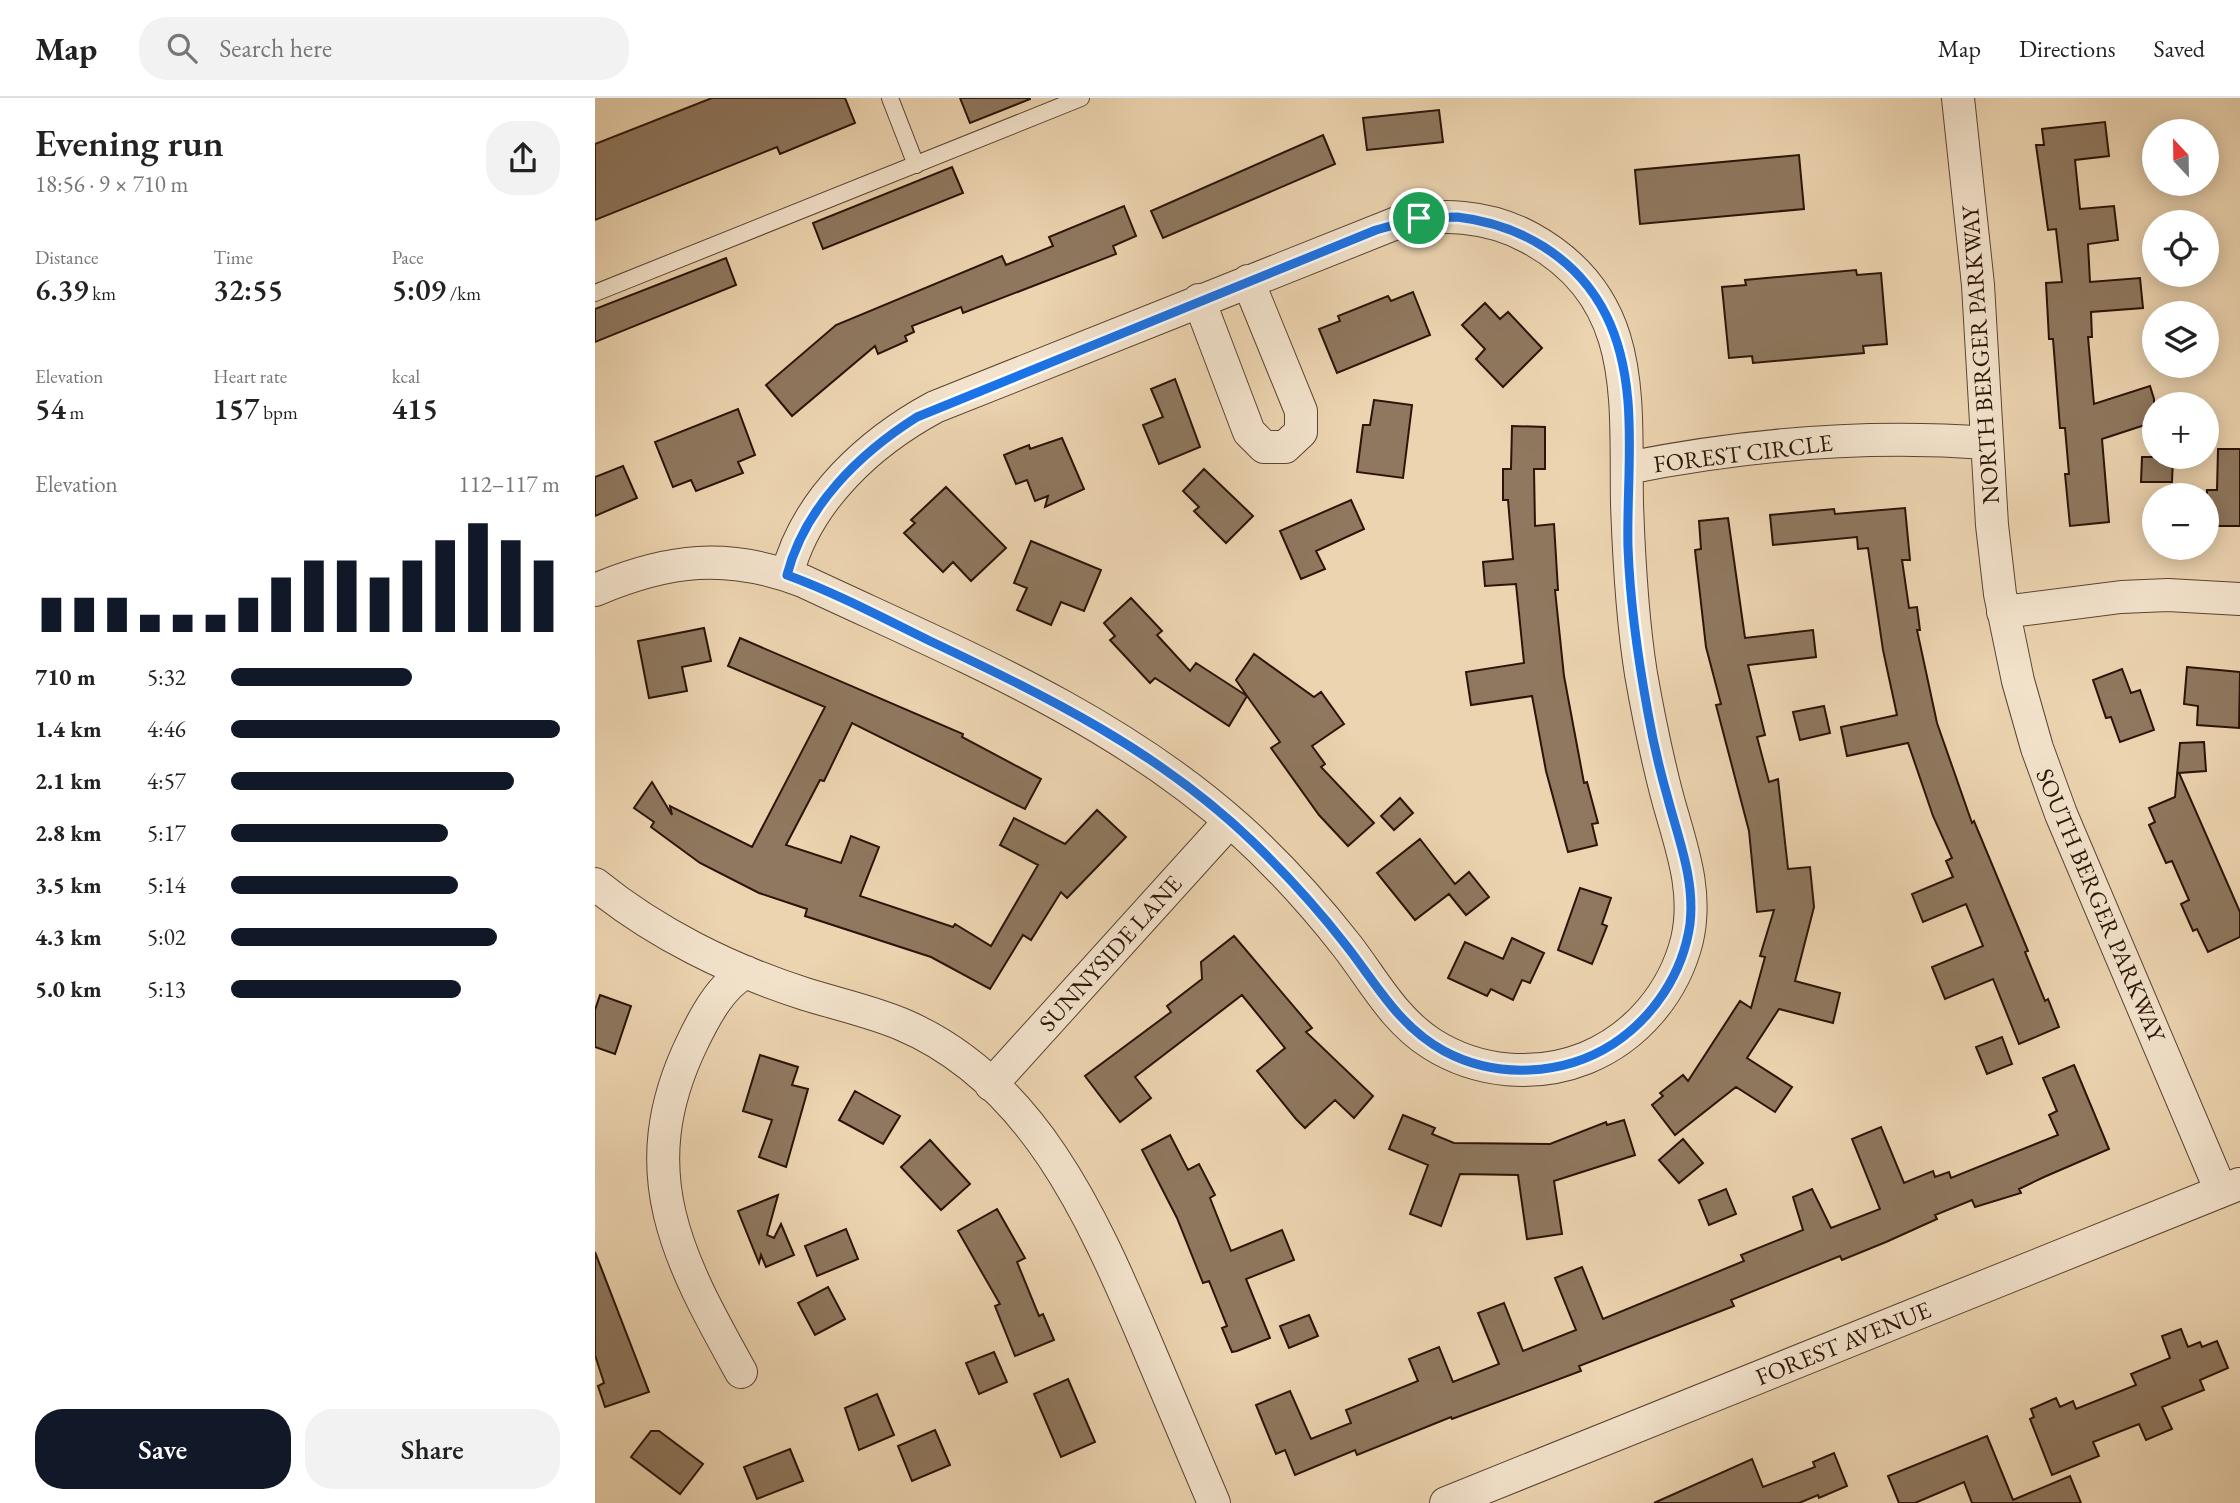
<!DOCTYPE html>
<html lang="en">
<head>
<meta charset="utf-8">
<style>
  body { margin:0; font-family:"EB Garamond",serif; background:#f2f2f2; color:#222; height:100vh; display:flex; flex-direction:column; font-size:26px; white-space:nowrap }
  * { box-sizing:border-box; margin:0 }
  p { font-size:23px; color:#767676 }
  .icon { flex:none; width:38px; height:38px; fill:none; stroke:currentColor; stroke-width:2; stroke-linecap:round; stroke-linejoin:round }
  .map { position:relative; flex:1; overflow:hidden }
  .drawer { display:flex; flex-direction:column; background:#fff; width:595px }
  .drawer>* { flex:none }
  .needle { width:46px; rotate:338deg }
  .controls { position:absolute; left:1547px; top:21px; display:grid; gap:14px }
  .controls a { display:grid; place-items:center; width:77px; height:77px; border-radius:50%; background:#fff; box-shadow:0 4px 18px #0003; font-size:35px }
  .pin { position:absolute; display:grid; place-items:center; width:60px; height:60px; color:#fff; margin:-30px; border:4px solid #fff; border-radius:50%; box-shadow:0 2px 7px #0007 }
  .round { display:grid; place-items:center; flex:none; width:74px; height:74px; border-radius:28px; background:#f2f2f2 }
  .summary { display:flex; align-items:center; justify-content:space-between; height:119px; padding:0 35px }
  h1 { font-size:38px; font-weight:600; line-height:52px }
  .figures { display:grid; grid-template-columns:repeat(3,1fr); gap:10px; height:119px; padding:7px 35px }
  .figures div { display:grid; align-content:center }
  .figures b { font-size:30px; font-weight:600 }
  .figures small { font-size:19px; font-weight:400 }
  .figures p { font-size:19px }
  .chart { height:196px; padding:14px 35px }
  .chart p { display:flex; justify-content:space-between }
  .chart svg { width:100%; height:126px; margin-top:7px; stroke:#111827; stroke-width:6 }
  .cta { display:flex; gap:14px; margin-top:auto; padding:14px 35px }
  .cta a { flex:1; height:80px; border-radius:28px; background:#111827; color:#fff; font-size:28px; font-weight:600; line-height:80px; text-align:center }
  .cta a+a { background:#f2f2f2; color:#222 }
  ul { padding:0 35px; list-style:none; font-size:23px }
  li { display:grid; grid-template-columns:112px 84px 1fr; align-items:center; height:52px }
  li i { height:18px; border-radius:9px; background:#111827 }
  header { display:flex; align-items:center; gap:42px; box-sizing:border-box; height:98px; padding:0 35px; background:#fff; border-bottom:2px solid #e0e0e0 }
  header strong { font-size:33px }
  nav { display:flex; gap:38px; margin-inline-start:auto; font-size:24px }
  .search { width:490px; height:63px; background:#f2f2f2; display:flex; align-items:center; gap:18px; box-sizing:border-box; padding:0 24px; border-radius:28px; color:#767676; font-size:26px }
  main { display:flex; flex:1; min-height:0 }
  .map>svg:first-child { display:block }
</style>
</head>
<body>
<header>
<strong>Map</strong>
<div class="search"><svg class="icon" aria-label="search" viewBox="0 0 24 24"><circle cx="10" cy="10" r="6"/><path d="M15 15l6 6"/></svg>Search here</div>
<nav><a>Map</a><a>Directions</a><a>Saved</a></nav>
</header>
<main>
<section class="drawer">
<div class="summary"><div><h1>Evening run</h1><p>18:56 · 9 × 710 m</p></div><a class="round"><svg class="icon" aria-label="share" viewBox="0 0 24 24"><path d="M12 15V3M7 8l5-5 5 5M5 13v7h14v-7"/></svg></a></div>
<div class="figures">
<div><p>Distance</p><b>6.39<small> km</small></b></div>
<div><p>Time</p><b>32:55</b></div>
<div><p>Pace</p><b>5:09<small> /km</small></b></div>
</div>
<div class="figures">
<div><p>Elevation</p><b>54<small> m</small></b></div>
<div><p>Heart rate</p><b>157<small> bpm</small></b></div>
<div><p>kcal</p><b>415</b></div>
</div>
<div class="chart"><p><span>Elevation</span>112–117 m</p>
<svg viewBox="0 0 160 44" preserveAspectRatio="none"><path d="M5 44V32M15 44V32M25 44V32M35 44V38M45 44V38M55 44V38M65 44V32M75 44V25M85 44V19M95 44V19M105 44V25M115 44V19M125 44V12M135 44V6M145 44V12M155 44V19"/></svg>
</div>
<ul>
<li><b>710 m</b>5:32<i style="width:55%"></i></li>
<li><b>1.4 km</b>4:46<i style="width:100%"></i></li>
<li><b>2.1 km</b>4:57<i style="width:86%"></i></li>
<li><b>2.8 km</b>5:17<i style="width:66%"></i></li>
<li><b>3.5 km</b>5:14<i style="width:69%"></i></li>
<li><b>4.3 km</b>5:02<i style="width:81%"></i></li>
<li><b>5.0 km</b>5:13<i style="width:70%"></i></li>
</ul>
<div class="cta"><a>Save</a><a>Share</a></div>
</section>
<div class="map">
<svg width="1645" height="1405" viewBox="0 0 1645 1405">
  <rect width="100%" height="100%" fill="#ecd4b0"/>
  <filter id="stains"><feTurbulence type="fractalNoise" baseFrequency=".00286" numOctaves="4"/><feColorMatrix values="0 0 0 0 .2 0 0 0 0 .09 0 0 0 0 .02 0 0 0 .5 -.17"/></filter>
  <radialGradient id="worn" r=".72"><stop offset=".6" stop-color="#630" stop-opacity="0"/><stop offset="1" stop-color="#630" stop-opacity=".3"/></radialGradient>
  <!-- building -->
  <path fill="#8f785f" stroke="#2b1408" stroke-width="2" d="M117,0h133l10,25 -75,31 -3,-7 -182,73v-76z
    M365,0h70v1l-60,24z
    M844,12l4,32 -76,8 -4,-32z
    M1510,24l4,34 -34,4 5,49 34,-3 4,34 -30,4 2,38 50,-4 3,30 -52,4 1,25h-4l6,67 56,-18 4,13v23l-52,17 7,83 -39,4 -5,-52h4l-4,-46h-5l-7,-89h-4l-3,-56 16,-1 -6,-53 -8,1 -12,-85h8l-2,-16z
    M728,37l12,29 -172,74 -12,-27z
    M1204,57l5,54 -164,15 -5,-54z
    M357,69l11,26 -140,56 -10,-26z
    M529,108l12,30 -23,10 3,8 -153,59 -2,-6 -49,19 2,6 -9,4 2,5 -29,13 -3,-8 -83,70 -26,-31 70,-60 166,-69 4,9 47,-19 -4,-9z
    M131,160l10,27 -141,57v-33z
    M1261,172l1,5 24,-2 6,71 -24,2 1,7 -111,10 -1,-7 -23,2 -7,-71 24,-2 -1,-5z
    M818,194l17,43 -93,38 -18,-44 21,-8 -2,-5 50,-20 3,5z
    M890,205l15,16 8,-7 34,36 -39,39 -27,-28 9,-10 -23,-24z
    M580,281l25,68 -41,17 -16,-39 20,-8 -12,-28z
    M779,302l38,5 -9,73 -46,-6 6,-47h7z
    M143,311l17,46 -17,7 5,11 -47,18 -5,-11 -18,7 -18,-45z
    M917,328l33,1v42h-11l1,57 19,-2 4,66h-3l9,86 20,107 3,-1 11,41 -6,1 5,21 -29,7 -22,-81 -14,-75 -61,9 -5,-33 58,-9 -8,-79 -31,2 -2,-24 30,-3 -5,-59h-5v-31h8z
    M467,340l22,51 -39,18 3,-11 -13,5 -8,-21 -11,4 -12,-29 25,-10 1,4z
    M1623,351h22v77h-33v-36h10z
    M1547,359h31l-1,25h-31z
    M28,368l14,32 -42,18v-39z
    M609,371l49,47 -27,27 -32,-32 5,-4 -16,-16z
    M351,389l60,61 -35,33 -18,-19 -10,10 -39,-39 11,-10 -4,-3z
    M756,402l13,29 -48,22 9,18 -24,10 -21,-48z
    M1310,410l5,52h-8l7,48 8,-1 3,23h-3l20,93 35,100 2,-2 54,130 -3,1 20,49 3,-2 11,28 -40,17 -26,-65 -48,20 -13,-32 51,-21 -17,-42 -43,18 -11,-28 41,-17 -7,-16 6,-3 -19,-42 -25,-73 -61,13 -6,-29 56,-12 -14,-65 -15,-102 -10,1 -1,-12 -84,8 -3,-30 64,-6 1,5z
    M1133,420l17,120 68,-8 3,27 -68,8 17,70 -8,2 12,45 9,-3 10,90 22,-2 4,40 -19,74 45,12 -7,30 -54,-14 -32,49 45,29 -17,25 -39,-25 -61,48 -23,-30 11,-9 -3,-3 23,-18 5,6 52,-80 11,7 14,-51 -5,-1 14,-46 -17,2 -8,-81 -33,-126 5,-1 -15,-57 -8,-70 -3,-27 6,-1 -2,-28z
    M436,443l70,29 -17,41 -23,-9 -10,23 -34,-15 10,-22 -13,-5z
    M536,500l31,33 -5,4 33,36 6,-8 51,33 -11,-16 18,-26 60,43 7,-5 23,32 -32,22 13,18 -4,3 53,56 -26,23 -29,-31 -48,-67 9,-6 -33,-46 -18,30 -74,-48 -5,5 -40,-43 5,-4 -11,-13z
    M109,530l7,33 -29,6 5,24 -38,7 -11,-57z
    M145,540l223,96 -1,3 79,42 -16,30 -173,-86 -28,58 -4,-1 -34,65 55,18 10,-27 28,11 -19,49 93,31 2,-3 36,22 47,-81 -38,-20 14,-27 51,26 32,-34 29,27 -59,61 -6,-6 -30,48 -8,-5 -33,54 -59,-32 -126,-41 2,-7 -48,-16 -59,-30 -49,-36 3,-5 -20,-14 18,-26 20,33 -2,-9 82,41 73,-140 -97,-41z
    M1592,569l53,5 -1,56 -42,-3 1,-19 -14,-2z
    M1527,571l9,24 9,-3 14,40 -34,12 -9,-25 -5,1 -13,-38z
    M1229,608l6,27 -30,7 -7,-28z
    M1609,644l2,29 -27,2 61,139v25l-32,15 -11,-23 -4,2 -12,-27 8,-4 -17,-39 -6,2 -17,-38 6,-3 -6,-14 26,-11 5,-54z
    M805,700l13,15 -19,17 -13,-14z
    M825,741l35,45 14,-12 20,25 -23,18 -17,-21 -34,26 -38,-47z
    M985,790l31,10 -9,26 5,2 -15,38 -34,-14z
    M639,838l78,92 -6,4 67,64 -19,22 -19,-18 -30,28 -9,-9 -39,-48 28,-23 -43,-53 -107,82 16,21 -31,24 -35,-46 86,-64 -4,-6 35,-27 -1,-17z
    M917,840l32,15 -14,30 -8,-3 -9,20 -22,-11 -4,7 -39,-18 17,-36 38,17z
    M5,897l31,11 -16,48 -20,-7v-37z
    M1407,939l10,27 -25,10 -11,-27z
    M165,957l38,12 -6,18 16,4 -22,78 -27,-10 13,-37 -29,-9z
    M1479,967l35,84 -65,28 -25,12 2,4 -46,14 -3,-7 -37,15 2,4 -51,23 -44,18 -2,-4 -109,44 3,6 -155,60 2,5 -129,48 -1,-2 -94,38 -2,-5 -60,25 -10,-25 -9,4 -20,-49 34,-14 21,48 40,-16 -5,-13 72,-29 -9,-22 30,-12 14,35 46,-18 -21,-51 26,-10 19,48 53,-21 -21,-52 27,-11 21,52 141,-58 -3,-6 62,-25 -10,-33 19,-8 19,39 49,-19 -28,-70 29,-12 23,56 29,-12 2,6 14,-5 2,6 107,-43 -9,-20 8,-4 -14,-33z
    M260,993l45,25 -17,28 -44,-24z
    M808,1017l32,13 -3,6 22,9 96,1 56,-22 1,3 17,-5 11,35 -81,26 8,53 -35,5 -9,-64 -58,-1 -19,52 -31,-12 18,-49 -39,-16z
    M575,1037l18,35 11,-6 16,31 -5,3 21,53 51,-21 12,30 -48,19 24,59 -33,13 -5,1 -10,-24 5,-2 -18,-45 -6,2 -26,-65 -35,-68z
    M1088,1041l20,24 -24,20 -20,-23z
    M335,1042l40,44 -29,26 -40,-43z
    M1131,1091l10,25 -27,11 -10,-25z
    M183,1097l-11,40 7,3 7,-14 13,31 -28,12 -5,-12 -2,8 -21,-52z
    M402,1111l28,49 -8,4 22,54 4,-2 11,26 -39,16 -20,-50 5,-2 -42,-73z
    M251,1131l12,30 -41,17 -12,-30z
    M0,1154l54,140 -44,15 -7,-21 6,-3 -9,-28z
    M233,1189l17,32 -30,16 -17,-32z
    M714,1217l9,21 -29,12 -9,-22z
    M1586,1231l7,18 12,-5 2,5 15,-6 11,27 -28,12 4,10 -42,17 10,22 -26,11 -7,-16 -46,18 6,14 -47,19 -22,-56 4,-2 -3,-8 25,-11 4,9 13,-6 3,8 60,-24 -5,-11 39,-16 -8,-22z
    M399,1254l13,30 -28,12 -13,-31z
    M473,1281l27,63 -34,15 -27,-63z
    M282,1296l17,41 -35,15 -14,-42z
    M340,1332l15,35 -38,16 -14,-35z
    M56,1333h8l44,33 -23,30 -49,-37z
    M1392,1338l26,64 57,-24 11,27h-109l-8,-21 -49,21h-16l-11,-27z
    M195,1351l13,32 -46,18 -13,-32z
    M1239,1355l13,33 -28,12 -1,-3 -19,8h-145l98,-44 11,28 52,-20 -2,-5z"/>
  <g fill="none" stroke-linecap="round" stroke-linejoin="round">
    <defs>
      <path id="lane" d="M295,0l26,67
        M0,195l486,-195"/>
      <path id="street" d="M1363,0l20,187 14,240 8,69 18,87 19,67 24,66 160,377
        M604,202l50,132 15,15h21l16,-15v-21l-53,-130
        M1032,370c120,-24 238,-34 360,-25
        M0,492c73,-31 132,-38 208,-9 151,71 309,134 435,247 40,36 76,76 109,118 27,35 47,74 85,98 46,29 104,34 154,14 51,-21 88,-66 101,-118 12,-52 -8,-98 -21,-148 -10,-39 -18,-78 -25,-118 -9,-56 -12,-113 -14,-170 -2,-106 12,-206 -97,-266 -42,-23 -91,-26 -136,-14l-459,183c-65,35 -129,93 -148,168
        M1408,514l118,-15 47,-2 72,4
        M0,786c60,49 135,86 210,110 32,10 65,17 96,30 131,55 191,192 243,314 23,55 47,110 70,165
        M396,987l239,-264
        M146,1274c-63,-113 -111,-200 -49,-329 12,-25 29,-58 54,-71
        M851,1405l793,-319"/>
    </defs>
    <!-- lane casing -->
    <use href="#lane" stroke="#5b4432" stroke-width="18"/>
    <!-- street casing -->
    <use href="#street" stroke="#5b4432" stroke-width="34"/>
    <!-- lane -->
    <use href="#lane" stroke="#f3e3cc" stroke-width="16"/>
    <!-- street -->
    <use href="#street" stroke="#f3e3cc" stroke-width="32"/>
  </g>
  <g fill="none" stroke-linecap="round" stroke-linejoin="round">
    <defs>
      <path id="route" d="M862,119c62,7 120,40 149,98 35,70 20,157 22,232 2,56 10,112 20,166 5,29 12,58 20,86 11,42 27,81 22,125 -7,49 -36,93 -77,120 -50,32 -117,35 -169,7 -46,-25 -68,-68 -99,-107 -28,-36 -59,-70 -92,-102 -94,-91 -207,-146 -323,-201 -47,-23 -94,-48 -143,-66 18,-69 73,-122 130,-158l459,-187 43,-12z"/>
    </defs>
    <!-- route casing -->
    <use href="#route" stroke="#fff" stroke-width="14"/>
    <!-- route -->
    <use href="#route" stroke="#1a73e8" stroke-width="9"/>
  </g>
  <g text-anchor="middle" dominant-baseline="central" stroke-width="7" stroke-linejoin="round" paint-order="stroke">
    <!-- street labels -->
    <g font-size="24" fill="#2b1408" stroke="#f3e3cc">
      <text transform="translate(1385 257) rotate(-94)">NORTH BERGER PARKWAY</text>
      <text transform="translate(1148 355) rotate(-7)">FOREST CIRCLE</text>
      <text transform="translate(1506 807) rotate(67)">SOUTH BERGER PARKWAY</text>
      <text transform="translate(515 855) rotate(-48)">SUNNYSIDE LANE</text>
      <text transform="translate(1248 1245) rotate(-22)">FOREST AVENUE</text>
    </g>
  </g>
  <rect width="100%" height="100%" filter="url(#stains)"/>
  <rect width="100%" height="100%" fill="url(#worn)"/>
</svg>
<div class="controls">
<a><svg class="needle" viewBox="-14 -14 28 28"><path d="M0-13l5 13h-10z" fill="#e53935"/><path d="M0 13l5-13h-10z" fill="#767676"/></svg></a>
<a><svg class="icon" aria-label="locate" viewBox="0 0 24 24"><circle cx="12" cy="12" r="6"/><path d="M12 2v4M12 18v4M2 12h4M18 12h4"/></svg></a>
<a><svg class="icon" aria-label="layers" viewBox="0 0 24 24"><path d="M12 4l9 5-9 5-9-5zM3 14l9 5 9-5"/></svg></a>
<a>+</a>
<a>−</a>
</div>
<div class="pin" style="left:824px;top:120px;background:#1e9e55"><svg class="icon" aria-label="arrive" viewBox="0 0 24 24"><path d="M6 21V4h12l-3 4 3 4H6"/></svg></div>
</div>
</main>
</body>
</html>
